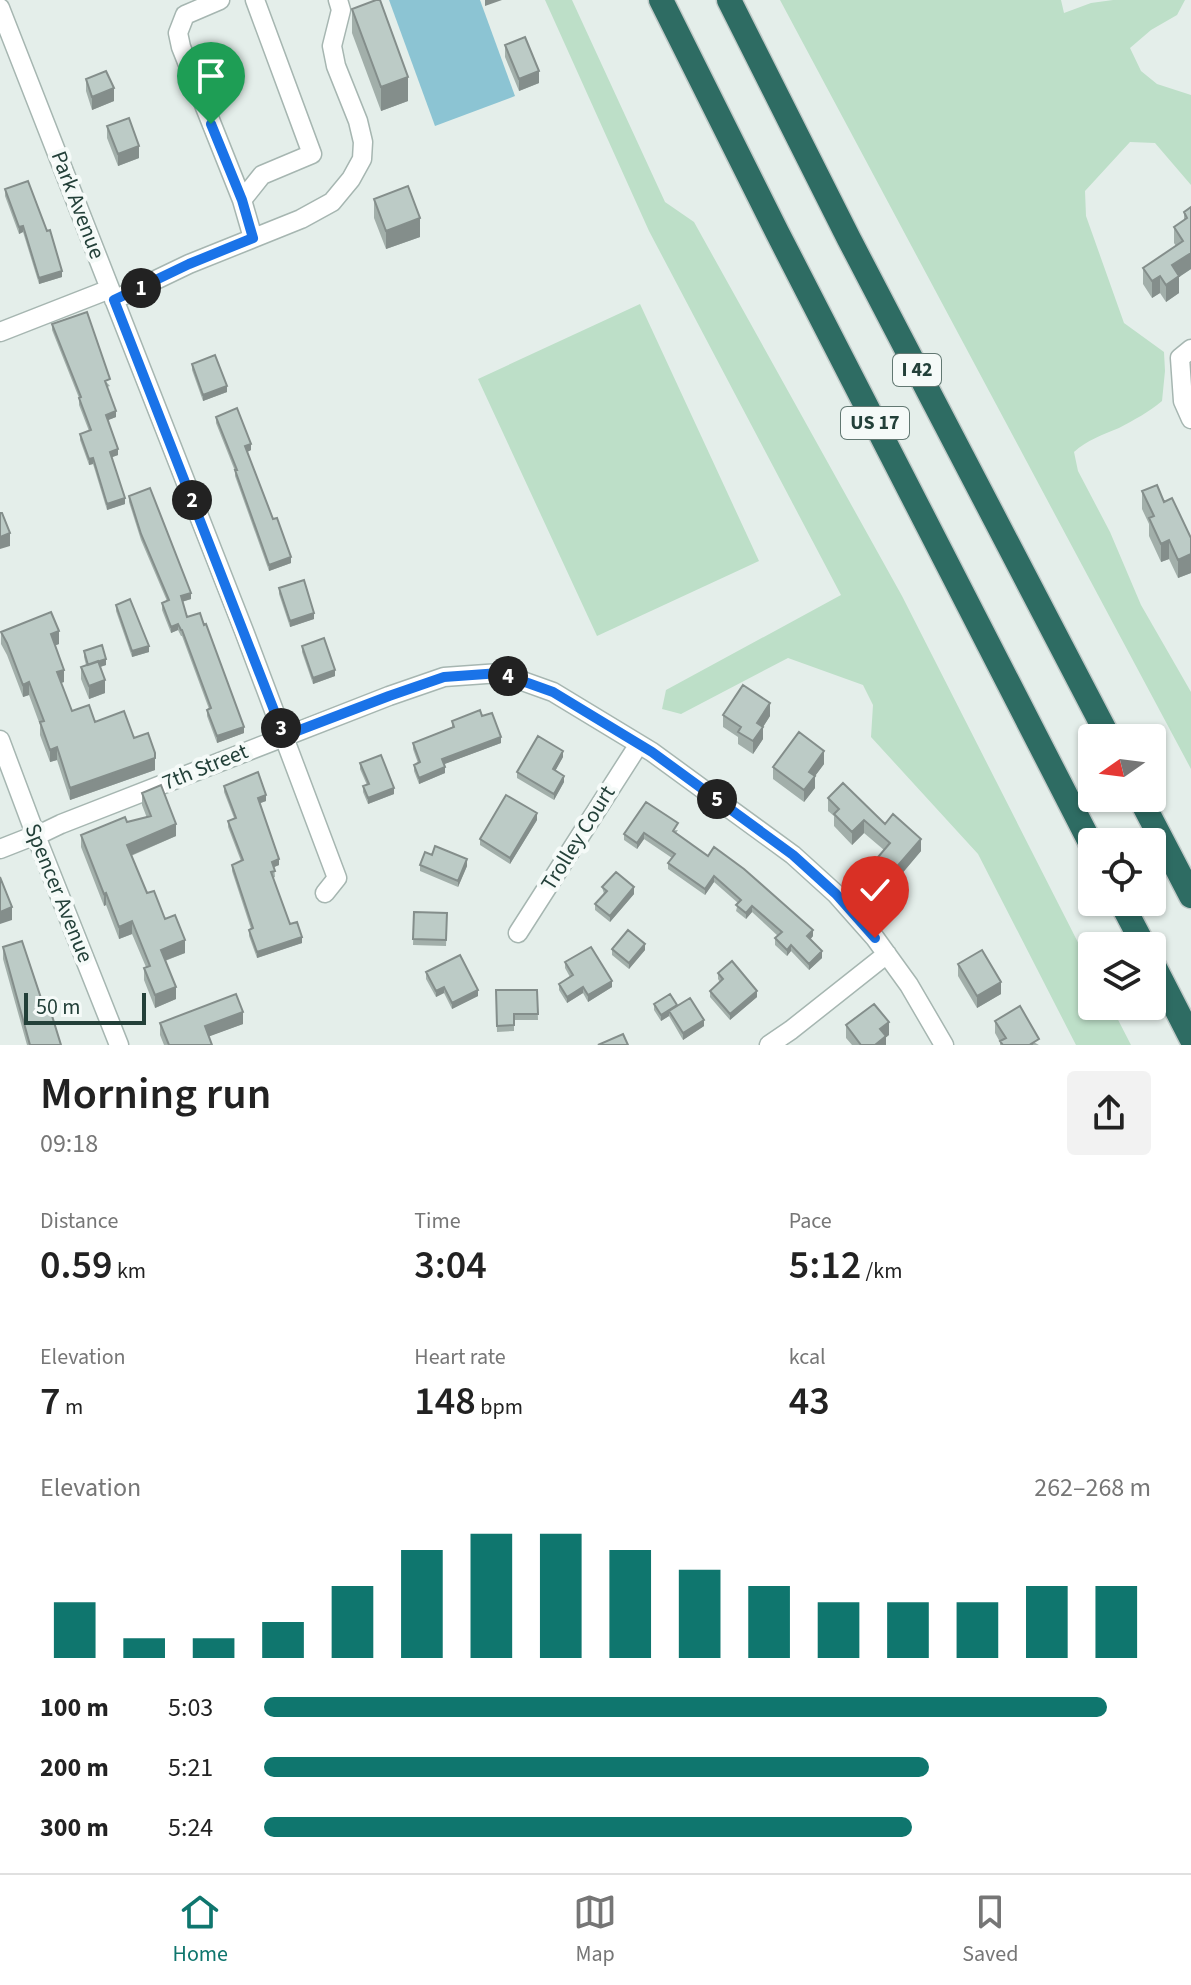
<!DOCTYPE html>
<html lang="en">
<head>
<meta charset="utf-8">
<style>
  body { margin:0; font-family:"Source Sans 3",sans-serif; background:#f2f2f2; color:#222; height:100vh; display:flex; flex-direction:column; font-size:30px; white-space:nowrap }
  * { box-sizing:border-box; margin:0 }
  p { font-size:26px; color:#767676 }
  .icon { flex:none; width:44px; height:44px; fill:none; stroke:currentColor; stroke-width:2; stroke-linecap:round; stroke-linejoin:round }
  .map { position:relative; height:1045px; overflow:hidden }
  .drawer { display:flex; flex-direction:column; background:#fff; flex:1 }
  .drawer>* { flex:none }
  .needle { width:52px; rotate:256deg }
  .buttons { position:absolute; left:1078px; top:724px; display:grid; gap:16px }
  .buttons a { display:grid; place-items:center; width:88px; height:88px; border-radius:8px; background:#fff; box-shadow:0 2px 6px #0004; font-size:40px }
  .scale { position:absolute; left:24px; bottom:20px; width:122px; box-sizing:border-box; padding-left:8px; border:4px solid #234039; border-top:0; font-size:22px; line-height:28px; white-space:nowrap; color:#234039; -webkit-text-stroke:6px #f5faf8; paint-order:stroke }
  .pin { position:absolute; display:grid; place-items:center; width:68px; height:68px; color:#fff; margin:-82px -34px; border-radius:50% 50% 50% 0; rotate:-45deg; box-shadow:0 0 8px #0007 }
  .pin .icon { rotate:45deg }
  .km { position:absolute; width:40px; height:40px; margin:-20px; border-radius:50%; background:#222; color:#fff; font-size:22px; line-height:40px; text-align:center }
  .round { display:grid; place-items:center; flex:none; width:84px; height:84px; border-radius:8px; background:#f2f2f2 }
  .head { display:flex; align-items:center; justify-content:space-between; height:136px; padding:0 40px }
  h1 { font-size:44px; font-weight:600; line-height:60px }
  .stats { display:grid; grid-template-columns:repeat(3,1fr); gap:12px; height:136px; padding:8px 40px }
  .stats div { display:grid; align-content:center }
  .stats b { font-size:40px; font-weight:600 }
  .stats small { font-size:22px; font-weight:400 }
  .stats p { font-size:22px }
  .chart { height:224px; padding:16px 40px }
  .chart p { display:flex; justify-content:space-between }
  .chart svg { width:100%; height:144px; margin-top:8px; stroke:#0f766e; stroke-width:6 }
  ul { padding:0 40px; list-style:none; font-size:26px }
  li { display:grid; grid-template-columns:128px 96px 1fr; align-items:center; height:60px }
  li i { height:20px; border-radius:10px; background:#0f766e }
  .menu { display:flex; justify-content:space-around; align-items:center; height:112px; border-top:2px solid #e0e0e0; background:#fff; font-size:22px; color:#767676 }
  .menu a { display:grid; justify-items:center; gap:4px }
  .menu .selected { color:#0f766e }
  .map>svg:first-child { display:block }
</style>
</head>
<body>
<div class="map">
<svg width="1191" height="1045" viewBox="0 0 1191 1045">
  <rect width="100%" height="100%" fill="#e4eeea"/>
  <!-- green -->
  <path fill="#bddfc8" d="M545,0h27l93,202 29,20 208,374 190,374v36h19l20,39h-55l-98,-191 -107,-117 2,-32 -10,-20 -75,-27 -107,56 -19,-5 4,-19 175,-95 -192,-364z
    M780,0h281l3,13 27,-10 22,-3h72l-8,15 -26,15 -21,18 11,23 16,13 34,11v90l-36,-42 -25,-1 -45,49 1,25 38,107 40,29 1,19 -3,30c-13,11 -28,19 -43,27 -17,7 -32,12 -45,24l4,19 32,61 31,73 50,87v77z
    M640,304l119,257 -162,75 -119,-257z"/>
  <!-- water -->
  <path fill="#8cc4d3" d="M389,0h91l35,96 -80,30z"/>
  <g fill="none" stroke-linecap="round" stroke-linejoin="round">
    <defs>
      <path id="minor" d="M220,0l-35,15 -7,18 3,14 61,153 11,38
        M0,8l244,623 93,247 -12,15
        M242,200l20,-25 50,-21 -57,-154
        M114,300l75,-36 112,-45 31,-17 19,-23 11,-20 1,-17 -5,-21 -22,-55 -4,-20 9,-36 -3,-10
        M0,332l110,-43
        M1191,349l-11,9 3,43 8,18
        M0,740l36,96 83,209
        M36,836l25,-12 328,-128 55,-19 56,-4 53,19 99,60 141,103 43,39 39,44 34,47 35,60
        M0,849l28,-11
        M518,933l121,-189
        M769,1045l22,-15 96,-76"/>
      <path id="highway" d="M661,0l116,232 315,614
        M729,0l120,239 260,499
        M1140,798l51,98
        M1121,902l23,44
        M1152,962l39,76"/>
    </defs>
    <!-- minor casing -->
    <use href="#minor" stroke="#a6b6b1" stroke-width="21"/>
    <!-- highway casing -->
    <use href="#highway" stroke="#c1cac8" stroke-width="27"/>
    <!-- minor -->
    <use href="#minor" stroke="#fff" stroke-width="18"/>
    <!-- highway -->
    <use href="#highway" stroke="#2e6c63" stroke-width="24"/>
  </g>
  <!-- wall -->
  <path fill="#a2afaa" d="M352,9l56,92 -27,10 -29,-78z
    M505,45l34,38 -20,8 -14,-34z
    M86,79l28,22 -22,9 -6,-19z
    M107,126l32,32 -21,8 -11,-28z
    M5,189l57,88 -23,7 -16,-52 -4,2 -14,-38z
    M374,199l46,38 -34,12 -12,-31z
    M1191,207v62l-12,8v16l-13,9 -6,-9 -8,5 -9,-14v-16l33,-22 -2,-3v-16l10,-7v-8z
    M52,324l58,62 -3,1 9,30 -8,3 10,35 -6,2 13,47 -18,6 -14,-46 -4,1 -9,-25v-6l9,-3 -10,-26v-7l-27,-68z
    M192,364l35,28 -24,9 -11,-31z
    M216,417l35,33 -4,2 44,111 -22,8 -34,-95v-5l-19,-48z
    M1142,491l22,11 27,36v35l-13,5 -9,-19 -8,3 -12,-26v-12l-7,-15z
    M129,496l62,103 -9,3 5,15 57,116 -27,10 -10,-27v-6l2,-1 -27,-73h-1l-3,-6 -7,3 -9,-23v-7l5,-2 -26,-61 -12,-38z
    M279,588l35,31 -24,8 -11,-33z
    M116,605l33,47 -17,5 -16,-46z
    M1,632l58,12 -4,1 9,37 -3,1 11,28 62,27 21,32 -85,30 -13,-40 -7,2 -10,-27v-10l-11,-30 -6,2 -16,-42 -6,-11z
    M302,646l33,30 -22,8 -11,-32z
    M84,651l22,14 -6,2 5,26 -16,6 -8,-20v-12l5,-2 -2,-8z
    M723,715l47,1 -7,11v12l-10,15 -15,-10v-7l-15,-10z
    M482,716l19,27 -57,21 1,9 -26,11 -5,-13v-6l4,-2 -5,-14v-6l39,-16v-6z
    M563,757l-8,14 9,11 -10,18 -37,-22v-6z
    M360,763l34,31 -26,10 -5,-12v-6l4,-1 -7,-16z
    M824,764l-9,12v12l-11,14 -31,-23v-12z
    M224,786l42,15 -6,2 19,62 -5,2 1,10 -2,1 17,46 12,19 -45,15 -8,-22v-6l2,-1 -19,-58v-6l9,-4 -13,-34v-6l6,-3 -10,-26z
    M142,793l34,43 -45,20 16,37 18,26 20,34 -20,8 11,38 -21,9 -11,-28v-12l2,-1 -14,-33 -13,5 -13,-34 -2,1 -23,-59v-12l66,-17 -5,-13z
    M828,798l57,26 36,27 -27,32 -16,-14v-12l6,-7 -20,-17 -12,12 -18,-19v-10l-6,-5z
    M537,820l-27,44 -30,-19v-6z
    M678,830l-2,3 137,103 -3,4 12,18 -13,12 -18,-19 -4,5 -12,-11v-7l3,-2 -26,-24 -6,7 -10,-8 2,-8 -24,-21 -9,13 -37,-26v-6l4,-5 -28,-19 -7,10 -13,-9v-6z
    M420,865l47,1 -9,21 -38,-16z
    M602,887l32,7 -24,28 -15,-12v-6l9,-10z
    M414,912l33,1 -1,33 -33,-1z
    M3,947l41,60 17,38h-34l-24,-86z
    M612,949l33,1 -16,19 -17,-14z
    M565,962l47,25 -24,15 -5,-9 -16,10 -8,-13v-6l11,-7 -5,-9z
    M958,964l43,30 -24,14 -19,-32z
    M426,972l52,24 -26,13 -8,-16 -8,4 -10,-18z
    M718,973l39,24 -27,23 -20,-23v-6l10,-9 -2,-3z
    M496,990h41l1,30h-24v11l-17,1z
    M654,1004l23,1 27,21 -21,14 -14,-24 -8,5 -7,-11z
    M995,1021l44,24h-39v-3l-5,-9z
    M160,1023l83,1 -34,12 3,9h-48l-4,-10z
    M846,1025l43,10 -3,2v8h-34l-6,-7z"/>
  <!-- shaded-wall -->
  <path fill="#848e8b" d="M485,0h17l-17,6z
    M539,71v12l-20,8v-12z
    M408,77v24l-27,10v-24z
    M114,88v13l-22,9v-13z
    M139,146v12l-21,8v-12z
    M420,218v19l-34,12v-18z
    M23,226v6l-4,2v-7z
    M1191,253v16l-12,8v16l-13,9v-17l6,-20z
    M62,271v6l-23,7v-6z
    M1160,276v17l-8,5v-17z
    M227,386v6l-24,9v-6z
    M116,411v6l-10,4v-6z
    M251,444v6l-6,3v-7z
    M118,449v6l-8,3v-6z
    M93,458v6l-4,1v-6z
    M125,498v6l-18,6v-6z
    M10,533v13l-10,3v-12z
    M1169,540v19l-8,3v-18z
    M1191,554v19l-13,5v-18z
    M291,557v6l-22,8v-6z
    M191,593v6l-10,3v-6z
    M314,613v6l-24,8v-6z
    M178,624v6l-7,3v-6z
    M59,631v13l-8,3v-13z
    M149,646v6l-17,5v-6z
    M106,659v6l-18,6v-6z
    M64,670v12l-7,2v-12z
    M335,670v6l-22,8v-6z
    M105,680v13l-16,6v-13z
    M29,682v13l-6,2v-12z
    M770,703v13l-7,11v12l-10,15v-13l4,-18z
    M244,727v6l-27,10v-7z
    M501,737v6l-59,22v-6z
    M57,747v13l-7,2v-12z
    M563,751v6l-10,18v-6z
    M824,751v13l-9,12v12l-11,14v-12l5,-18z
    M155,758v12l-85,30v-12z
    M445,767v6l-26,11v-6z
    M564,776v6l-10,18v-6z
    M394,788v6l-26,10v-6z
    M266,795v6l-8,3v-6z
    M537,813v7l-27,44v-6z
    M864,820v13l-12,12v-13z
    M176,824v12l-49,21v-12z
    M644,833v6l-7,10v-6z
    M921,839v12l-27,32v-13z
    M279,859v6l-7,3v-6z
    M467,859v7l-9,21v-6z
    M714,876v6l-9,13v-6z
    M634,887v7l-24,28v-6z
    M106,893v12l-2,1v-12z
    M752,906v6l-6,7v-6z
    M12,907v13l-12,4v-12z
    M132,921v13l-13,5v-12z
    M813,930v6l-6,7v-7z
    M302,937v6l-45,15v-6z
    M185,940v13l-24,9v-12z
    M645,944v6l-16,19v-6z
    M791,945v6l-4,5v-6z
    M822,951v7l-13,12v-6z
    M612,981v6l-24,15v-7z
    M1001,982v12l-24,14v-12z
    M176,987v12l-21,9v-13z
    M444,987v6l-8,4v-6z
    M583,987v6l-16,10v-6z
    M478,990v6l-26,13v-6z
    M757,991v6l-27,23v-6z
    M677,1005l-8,6v5l-8,5v-6z
    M243,1012v12l-38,14v-12z
    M704,1020v6l-21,14v-7z
    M889,1022v13l-3,2v8h-11l5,-16z"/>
  <!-- building -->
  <path fill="#bccbc6" stroke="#848e8b" stroke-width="2" d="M376,0h4l28,77 -27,10 -29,-78z
    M525,37l14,34 -20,8 -14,-34z
    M106,71l8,17 -22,9 -6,-18z
    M129,118l10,28 -21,8 -11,-28z
    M28,181l19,50 3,-1 12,41 -23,7 -16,-52 -4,1 -14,-38z
    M408,186l12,32 -34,13 -12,-32z
    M1191,207v46l-19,12 7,11 -13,9 -6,-9 -8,5 -9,-13 40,-27 -9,-14 13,-9 -3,-6z
    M87,312l23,67 -5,2 11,30 -10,4 12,34 -8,3 15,46 -18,6 -14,-46 -4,1 -9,-25 11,-4 -12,-32 2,-1 -29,-73z
    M215,355l12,31 -24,9 -11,-31z
    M237,408l14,36 -6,2 28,73 4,-1 14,39 -22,8 -34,-95h2l-21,-53z
    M1157,485l7,17 8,-4 19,40v16l-13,6 -9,-20 -8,4 -12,-26 5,-2 -12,-25z
    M150,488l41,105 -10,3 6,21 13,-4 4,12 2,-1 38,103 -27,9 -10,-26 4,-2 -29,-78h-1l-3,-6 -7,3 -9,-24 7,-3 -28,-66 -12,-38z
    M0,513h2l8,20 -10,4z
    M304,580l10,33 -24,8 -11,-33z
    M130,599l19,47 -17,5 -16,-46z
    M51,612l8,19 -8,3 13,36 -7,2 15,39 17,-6 6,17 29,-11 10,27 14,-5 7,20v5l-85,30 -13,-41 -7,3 -10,-28 4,-1 -15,-39 -6,3 -16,-42 -6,-11z
    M324,638l11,32 -22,8 -11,-32z
    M102,645l4,14 -18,6 -4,-14z
    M98,661l7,19 -16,6 -8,-19z
    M743,685l27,18 -13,20 6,4 -10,14 -15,-9 3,-5 -18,-12z
    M480,710l2,6 10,-3 9,24 -59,22 3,8 -26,11 -5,-13 6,-3 -7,-19 41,-16 -2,-6z
    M799,732l25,19 -15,21 6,4 -11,14 -31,-23z
    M538,736l25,15 -10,18 11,7 -10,18 -37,-22z
    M381,755l13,33 -26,10 -5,-12 6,-2 -9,-21z
    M258,772l8,23 -8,3 21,61 -7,3 3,9 -4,1 19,52 7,-2 5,15 -45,15 -8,-22 4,-2 -21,-63 11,-5 -15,-39 8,-3 -12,-32z
    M843,783l42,41 8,-10 28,25 -27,31 -16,-13 12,-14 -26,-23 -12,12 -18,-18 5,-5 -11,-11z
    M161,785l15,39 -49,21 20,48 7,-2 11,28 10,-4 10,25 -24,10 15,37 -21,8 -11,-27 6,-2 -18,-45 -13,6 -13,-34 -2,1 -23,-59 44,-18 2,5 24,-6 -9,-23z
    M506,795l31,18 -27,45 -30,-19z
    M646,802l32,21 -5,8 35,25 6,-9 30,22 69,61 -6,6 15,15 -13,13 -18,-19 -4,5 -12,-12 7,-6 -30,-26 -6,7 -10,-8 5,-5 -27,-24 -9,13 -37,-26 7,-9 -31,-21 -7,10 -13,-9z
    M435,846l32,13 -9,22 -38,-16 5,-13 7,3z
    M616,872l18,15 -24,29 -15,-12 12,-13 -5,-4z
    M0,877l12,30 -12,5z
    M414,912l33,1 -1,27 -33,-1z
    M628,930l17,14 -16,19 -17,-14z
    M22,941l22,66 5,-1 12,39h-31l-27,-98z
    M591,947l21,34 -24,14 -5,-8 -16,10 -8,-13 14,-9 -8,-13z
    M982,950l19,32 -24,14 -19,-32z
    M460,955l18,35 -26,13 -8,-16 -8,4 -10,-19z
    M732,961l25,30 -27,23 -20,-23 13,-12 -5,-6z
    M496,990h41l1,24h-24v11l-17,1z
    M236,994l7,18 -38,14 7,19h-43l-9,-22z
    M670,994l7,11 -16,10 -7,-11z
    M690,998l14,22 -21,13 -14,-22z
    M874,1004l15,18 -9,7 6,7 -11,9h-14l-15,-20z
    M1020,1006l19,33 -8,5 1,1h-29l-3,-4 6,-3 -11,-17z
    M623,1034l5,11h-30z"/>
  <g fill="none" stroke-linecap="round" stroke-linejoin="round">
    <defs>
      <path id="route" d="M211,124l31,76 11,38 -64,26 -75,36 170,436 105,-40 55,-19 56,-4 53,19 99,60 141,103 43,39 39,44"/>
    </defs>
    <!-- route casing -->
    <use href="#route" stroke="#fff" stroke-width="16"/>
    <!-- route -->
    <use href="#route" stroke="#1a73e8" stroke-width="10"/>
  </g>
  <g text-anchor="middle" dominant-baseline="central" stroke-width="8" stroke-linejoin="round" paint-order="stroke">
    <!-- shield labels -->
    <g fill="#f5faf8" stroke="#627872" stroke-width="2">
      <rect x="893" y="354" width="48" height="32" rx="6"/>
      <rect x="841" y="407" width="68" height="32" rx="6"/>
    </g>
    <g font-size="20" font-weight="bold" fill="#234039">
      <text x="917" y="370">I 42</text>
      <text x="875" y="423">US 17</text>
    </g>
    <!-- street labels -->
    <g font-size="22" fill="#234039" stroke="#f5faf8">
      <text transform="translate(78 205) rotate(69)">Park Avenue</text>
      <text transform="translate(205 767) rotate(-22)">7th Street</text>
      <text transform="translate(578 838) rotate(-58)">Trolley Court</text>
      <text transform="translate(59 893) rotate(68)">Spencer Avenue</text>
    </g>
  </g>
</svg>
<div class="buttons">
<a><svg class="needle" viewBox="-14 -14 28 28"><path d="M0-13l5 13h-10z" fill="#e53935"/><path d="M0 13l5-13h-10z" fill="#767676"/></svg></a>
<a><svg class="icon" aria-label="locate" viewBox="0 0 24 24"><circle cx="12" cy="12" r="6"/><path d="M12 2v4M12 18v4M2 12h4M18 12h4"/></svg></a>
<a><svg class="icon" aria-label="layers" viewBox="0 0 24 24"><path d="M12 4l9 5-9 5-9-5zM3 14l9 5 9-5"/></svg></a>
</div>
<div class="scale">50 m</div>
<div class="pin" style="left:211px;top:124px;background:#1e9e55"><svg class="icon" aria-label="arrive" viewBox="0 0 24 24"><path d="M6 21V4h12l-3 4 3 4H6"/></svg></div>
<div class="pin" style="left:875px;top:938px;background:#d93025"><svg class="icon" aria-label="check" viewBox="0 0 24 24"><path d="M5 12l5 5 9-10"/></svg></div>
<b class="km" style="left:141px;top:288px">1</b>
<b class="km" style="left:192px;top:500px">2</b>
<b class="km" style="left:281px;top:728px">3</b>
<b class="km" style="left:508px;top:676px">4</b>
<b class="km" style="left:717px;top:799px">5</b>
</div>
<section class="drawer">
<div class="head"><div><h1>Morning run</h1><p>09:18</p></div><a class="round"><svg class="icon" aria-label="share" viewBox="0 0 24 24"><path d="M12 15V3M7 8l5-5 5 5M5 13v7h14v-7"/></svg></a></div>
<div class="stats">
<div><p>Distance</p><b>0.59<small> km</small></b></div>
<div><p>Time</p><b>3:04</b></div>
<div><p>Pace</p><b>5:12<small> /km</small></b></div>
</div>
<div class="stats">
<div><p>Elevation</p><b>7<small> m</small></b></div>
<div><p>Heart rate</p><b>148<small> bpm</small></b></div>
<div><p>kcal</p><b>43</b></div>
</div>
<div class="chart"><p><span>Elevation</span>262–268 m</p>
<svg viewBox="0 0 160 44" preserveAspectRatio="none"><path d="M5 44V27M15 44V38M25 44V38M35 44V33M45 44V22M55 44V11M65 44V6M75 44V6M85 44V11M95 44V17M105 44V22M115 44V27M125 44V27M135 44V27M145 44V22M155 44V22"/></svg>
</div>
<ul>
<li><b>100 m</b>5:03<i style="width:95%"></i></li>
<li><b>200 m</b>5:21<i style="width:75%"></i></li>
<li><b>300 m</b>5:24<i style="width:73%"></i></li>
</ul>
</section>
<nav class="menu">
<a class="selected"><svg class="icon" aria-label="home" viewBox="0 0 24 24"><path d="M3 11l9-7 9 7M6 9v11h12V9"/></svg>Home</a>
<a><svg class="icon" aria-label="map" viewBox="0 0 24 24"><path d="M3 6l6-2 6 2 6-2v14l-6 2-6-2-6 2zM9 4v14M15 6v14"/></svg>Map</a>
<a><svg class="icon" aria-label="saved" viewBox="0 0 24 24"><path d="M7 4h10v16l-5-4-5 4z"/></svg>Saved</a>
</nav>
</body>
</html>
